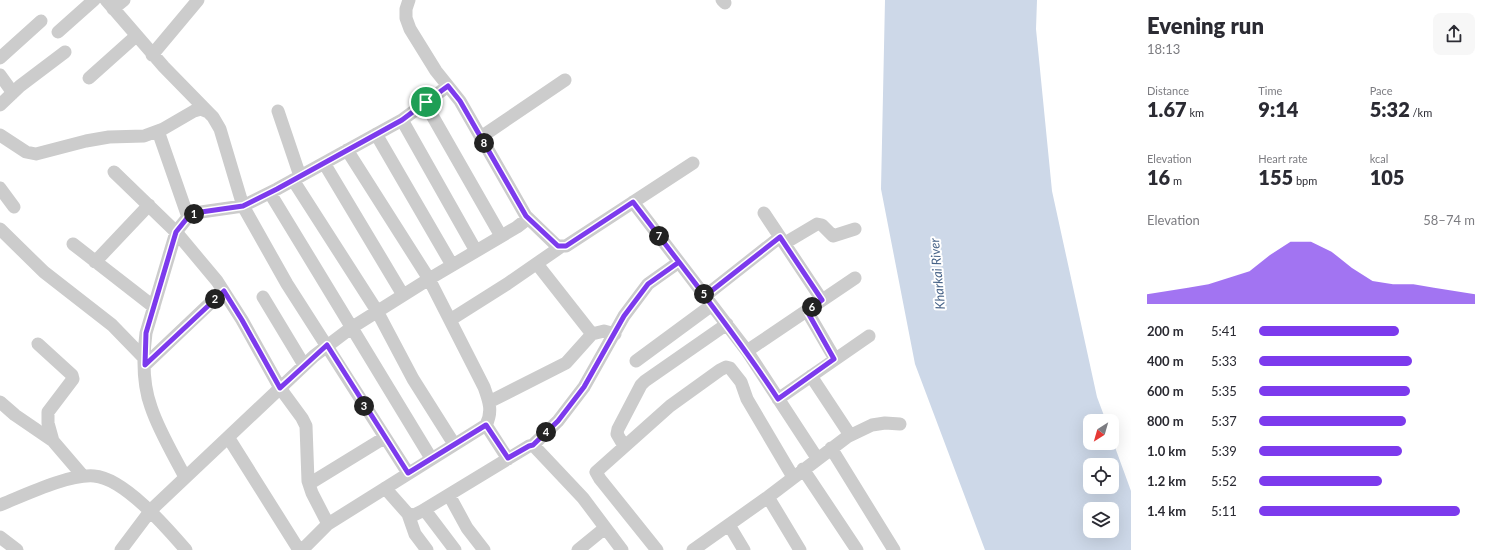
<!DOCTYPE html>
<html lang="en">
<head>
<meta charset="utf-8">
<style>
  body { margin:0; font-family:Lato,sans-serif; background:#f7f7f7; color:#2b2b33; height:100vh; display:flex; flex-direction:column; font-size:15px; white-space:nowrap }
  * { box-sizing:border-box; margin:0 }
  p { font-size:13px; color:#7c7c81 }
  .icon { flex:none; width:22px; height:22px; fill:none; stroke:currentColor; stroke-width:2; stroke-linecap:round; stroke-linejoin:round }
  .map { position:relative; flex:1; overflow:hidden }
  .details { display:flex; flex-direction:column; background:#fff; width:360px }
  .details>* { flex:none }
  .needle { width:26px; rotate:217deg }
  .buttons { position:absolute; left:1083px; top:414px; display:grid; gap:8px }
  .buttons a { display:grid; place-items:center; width:36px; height:36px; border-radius:8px; background:#fff; box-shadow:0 4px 16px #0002; font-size:20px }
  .pin { position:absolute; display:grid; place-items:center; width:34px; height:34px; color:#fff; margin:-17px; border:2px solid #fff; border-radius:50%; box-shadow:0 1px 4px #0007 }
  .km { position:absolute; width:20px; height:20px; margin:-10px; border-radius:50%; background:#222; color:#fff; font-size:11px; line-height:20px; text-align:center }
  .round { display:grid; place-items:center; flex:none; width:42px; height:42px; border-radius:8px; background:#f7f7f7 }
  .head { display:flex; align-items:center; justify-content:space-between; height:68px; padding:0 16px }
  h1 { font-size:22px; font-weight:800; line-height:30px }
  .stats { display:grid; grid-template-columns:repeat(3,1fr); gap:6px; height:68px; padding:4px 16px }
  .stats div { display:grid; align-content:center }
  .stats b { font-size:20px; font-weight:800 }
  .stats small { font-size:11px; font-weight:400 }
  .stats p { font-size:11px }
  .chart { height:112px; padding:8px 16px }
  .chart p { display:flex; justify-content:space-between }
  .chart svg { width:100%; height:72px; margin-top:4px; fill:#7c3aed; opacity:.7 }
  ul { padding:0 16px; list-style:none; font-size:13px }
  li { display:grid; grid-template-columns:64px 48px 1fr; align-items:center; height:30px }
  li i { height:10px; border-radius:5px; background:#7c3aed }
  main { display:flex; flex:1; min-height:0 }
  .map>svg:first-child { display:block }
</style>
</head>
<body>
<main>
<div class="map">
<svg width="1131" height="550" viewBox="0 0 1131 550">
  <rect width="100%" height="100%" fill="#fff"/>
  <!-- water -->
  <path fill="#cdd8e8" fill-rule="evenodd" d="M885,0h152l-1,29 16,162 45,206 9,24h-16v22h22v-4l19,52v59h-146l-70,-186 -34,-175zM1090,465h22v22h-22zM1090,509h22v22h-22z"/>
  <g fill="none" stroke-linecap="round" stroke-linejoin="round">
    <!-- minor -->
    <path stroke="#ccc" stroke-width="13" d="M106,0l58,67 44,45
      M722,0l3,3
      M113,9l11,-9
      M58,32l36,-32
      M152,55l46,-55
      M0,58l41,-37
      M0,75l13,18
      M89,78l47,-42
      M425,103l76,133
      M0,105l20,-19 45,-34
      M278,111l22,65
      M402,120l74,131
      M158,131l30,86
      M376,134l76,131
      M0,135l26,17 10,2 50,-13 23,-4 35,-1 19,-7 31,-18 7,-2 7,3 5,5 7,12 23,77 44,78 121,189
      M481,137l84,-57
      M324,163l79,132
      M114,172l62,60 41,49 25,39 38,68 22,30 4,8 2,55 4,12 16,31
      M293,180l84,131 36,68 41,65
      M0,188l14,19
      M270,193l161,265
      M633,202l114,149 70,107
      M764,213l58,87
      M526,216l29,28 3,2h8l127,-83
      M0,229l44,43 68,53 33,34
      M785,243l32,-19 5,1 11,11 22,-7
      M73,244l81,63
      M95,262l54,-57
      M537,264l55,70
      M705,296l75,-59
      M263,297l41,68
      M807,311l28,48
      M450,320l57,-36 55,-38
      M38,344l34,31 1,4 -25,33v11l5,18
      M747,351l108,-73
      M636,361l76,-56
      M145,365l78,-74
      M811,376l39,59
      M778,399l91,-63
      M0,402l15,13 38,26 30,35
      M489,402l77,-39 26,-29 12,-3 11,3
      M486,425l22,34
      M228,437l71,113
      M533,445l25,-24 26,-34 40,-71 24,-32 31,-22
      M624,446l-7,-12 1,-5 23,-44 4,-4 82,-57
      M831,448l63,102
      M803,469l54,81
      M185,477c-12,-23 -26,-46 -34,-70 -8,-22 -8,-51 -5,-74l30,-101 12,-15 13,-5 42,-6 34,-17 125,-69 46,-34
      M309,484l75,-46
      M385,488l23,26 6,1 8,-4 5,2 28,37
      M449,495l18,33 17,22
      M768,497l32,53
      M0,505c25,-10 68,-31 94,-29 30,2 73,52 92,74
      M422,511l107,-65 4,-1 50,53 39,52
      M408,514l7,20 12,16
      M729,525l15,25
      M0,537l17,13
      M121,550l30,-40 163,-154 37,-28 78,-49 -82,-129
      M302,550l26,-26 158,-99c7,-14 3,-24 -2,-38l-55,-108 88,-52 9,-7v-4l-66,-115 -24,-30 -26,-42 -4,-11v-9l3,-9
      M578,550l27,-22
      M657,550l-57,-71 -4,-7 74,-66 50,-36 6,-3 4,1 11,14 6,17 46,78
      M693,550l75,-53 79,-60 25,-12 13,-2 15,1"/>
  </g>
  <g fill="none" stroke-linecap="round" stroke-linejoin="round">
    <defs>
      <path id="route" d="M426,102l-24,18 -125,69 -34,17 -42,6 -13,5 -12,15 -30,101 -1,32 79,-74 18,29 38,68 47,-43 81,128 78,-48 22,33 21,-12 4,-1 25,-24 26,-34 40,-71 24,-32 31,-22c34,45 68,89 99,137l56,-40 -27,-48 15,-11 -42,-63 -75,59 -72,-94 -67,44h-8l-32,-30 -66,-115 -12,-15 -22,16"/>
    </defs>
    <!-- route casing -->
    <use href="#route" stroke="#fff" stroke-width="8"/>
    <!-- route -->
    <use href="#route" stroke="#7c3aed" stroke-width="5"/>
  </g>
  <g text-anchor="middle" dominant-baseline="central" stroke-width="4" stroke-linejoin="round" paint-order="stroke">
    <!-- water labels -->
    <g font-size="13" font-style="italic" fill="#466287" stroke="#fff">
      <text transform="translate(937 274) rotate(-95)">Kharkai River</text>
    </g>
  </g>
</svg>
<div class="buttons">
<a><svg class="needle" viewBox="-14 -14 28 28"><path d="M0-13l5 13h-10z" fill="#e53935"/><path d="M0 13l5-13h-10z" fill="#7c7c81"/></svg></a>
<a><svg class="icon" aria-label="locate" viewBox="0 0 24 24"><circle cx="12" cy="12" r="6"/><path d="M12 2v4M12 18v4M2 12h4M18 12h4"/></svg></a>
<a><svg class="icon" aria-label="layers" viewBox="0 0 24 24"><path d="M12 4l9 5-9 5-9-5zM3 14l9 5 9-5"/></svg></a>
</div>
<div class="pin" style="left:426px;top:102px;background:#1e9e55"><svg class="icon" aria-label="arrive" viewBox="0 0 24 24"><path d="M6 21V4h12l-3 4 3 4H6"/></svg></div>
<b class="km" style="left:194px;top:214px">1</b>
<b class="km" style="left:215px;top:299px">2</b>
<b class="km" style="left:364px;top:406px">3</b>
<b class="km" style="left:546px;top:432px">4</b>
<b class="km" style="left:704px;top:294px">5</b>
<b class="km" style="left:812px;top:307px">6</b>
<b class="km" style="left:659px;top:236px">7</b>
<b class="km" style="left:484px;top:143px">8</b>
</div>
<section class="details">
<div class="head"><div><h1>Evening run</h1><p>18:13</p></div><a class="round"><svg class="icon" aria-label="share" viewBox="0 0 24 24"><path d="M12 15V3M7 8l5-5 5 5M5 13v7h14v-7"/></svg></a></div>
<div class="stats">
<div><p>Distance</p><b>1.67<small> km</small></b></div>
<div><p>Time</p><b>9:14</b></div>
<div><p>Pace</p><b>5:32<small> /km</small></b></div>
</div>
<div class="stats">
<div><p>Elevation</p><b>16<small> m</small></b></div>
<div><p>Heart rate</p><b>155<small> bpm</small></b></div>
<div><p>kcal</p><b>105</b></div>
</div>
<div class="chart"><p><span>Elevation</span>58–74 m</p>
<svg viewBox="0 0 160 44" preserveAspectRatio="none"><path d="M0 44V38L10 36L20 34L30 32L40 28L50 24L60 14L70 6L80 6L90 12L100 22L110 30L120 32L130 32L140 34L150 36L160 38V44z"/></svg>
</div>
<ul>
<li><b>200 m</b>5:41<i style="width:65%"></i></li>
<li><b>400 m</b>5:33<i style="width:71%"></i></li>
<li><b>600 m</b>5:35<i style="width:70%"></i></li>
<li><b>800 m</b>5:37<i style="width:68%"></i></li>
<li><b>1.0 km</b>5:39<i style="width:66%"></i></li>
<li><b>1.2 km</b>5:52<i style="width:57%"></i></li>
<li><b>1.4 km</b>5:11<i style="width:93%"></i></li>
</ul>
</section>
</main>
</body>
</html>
